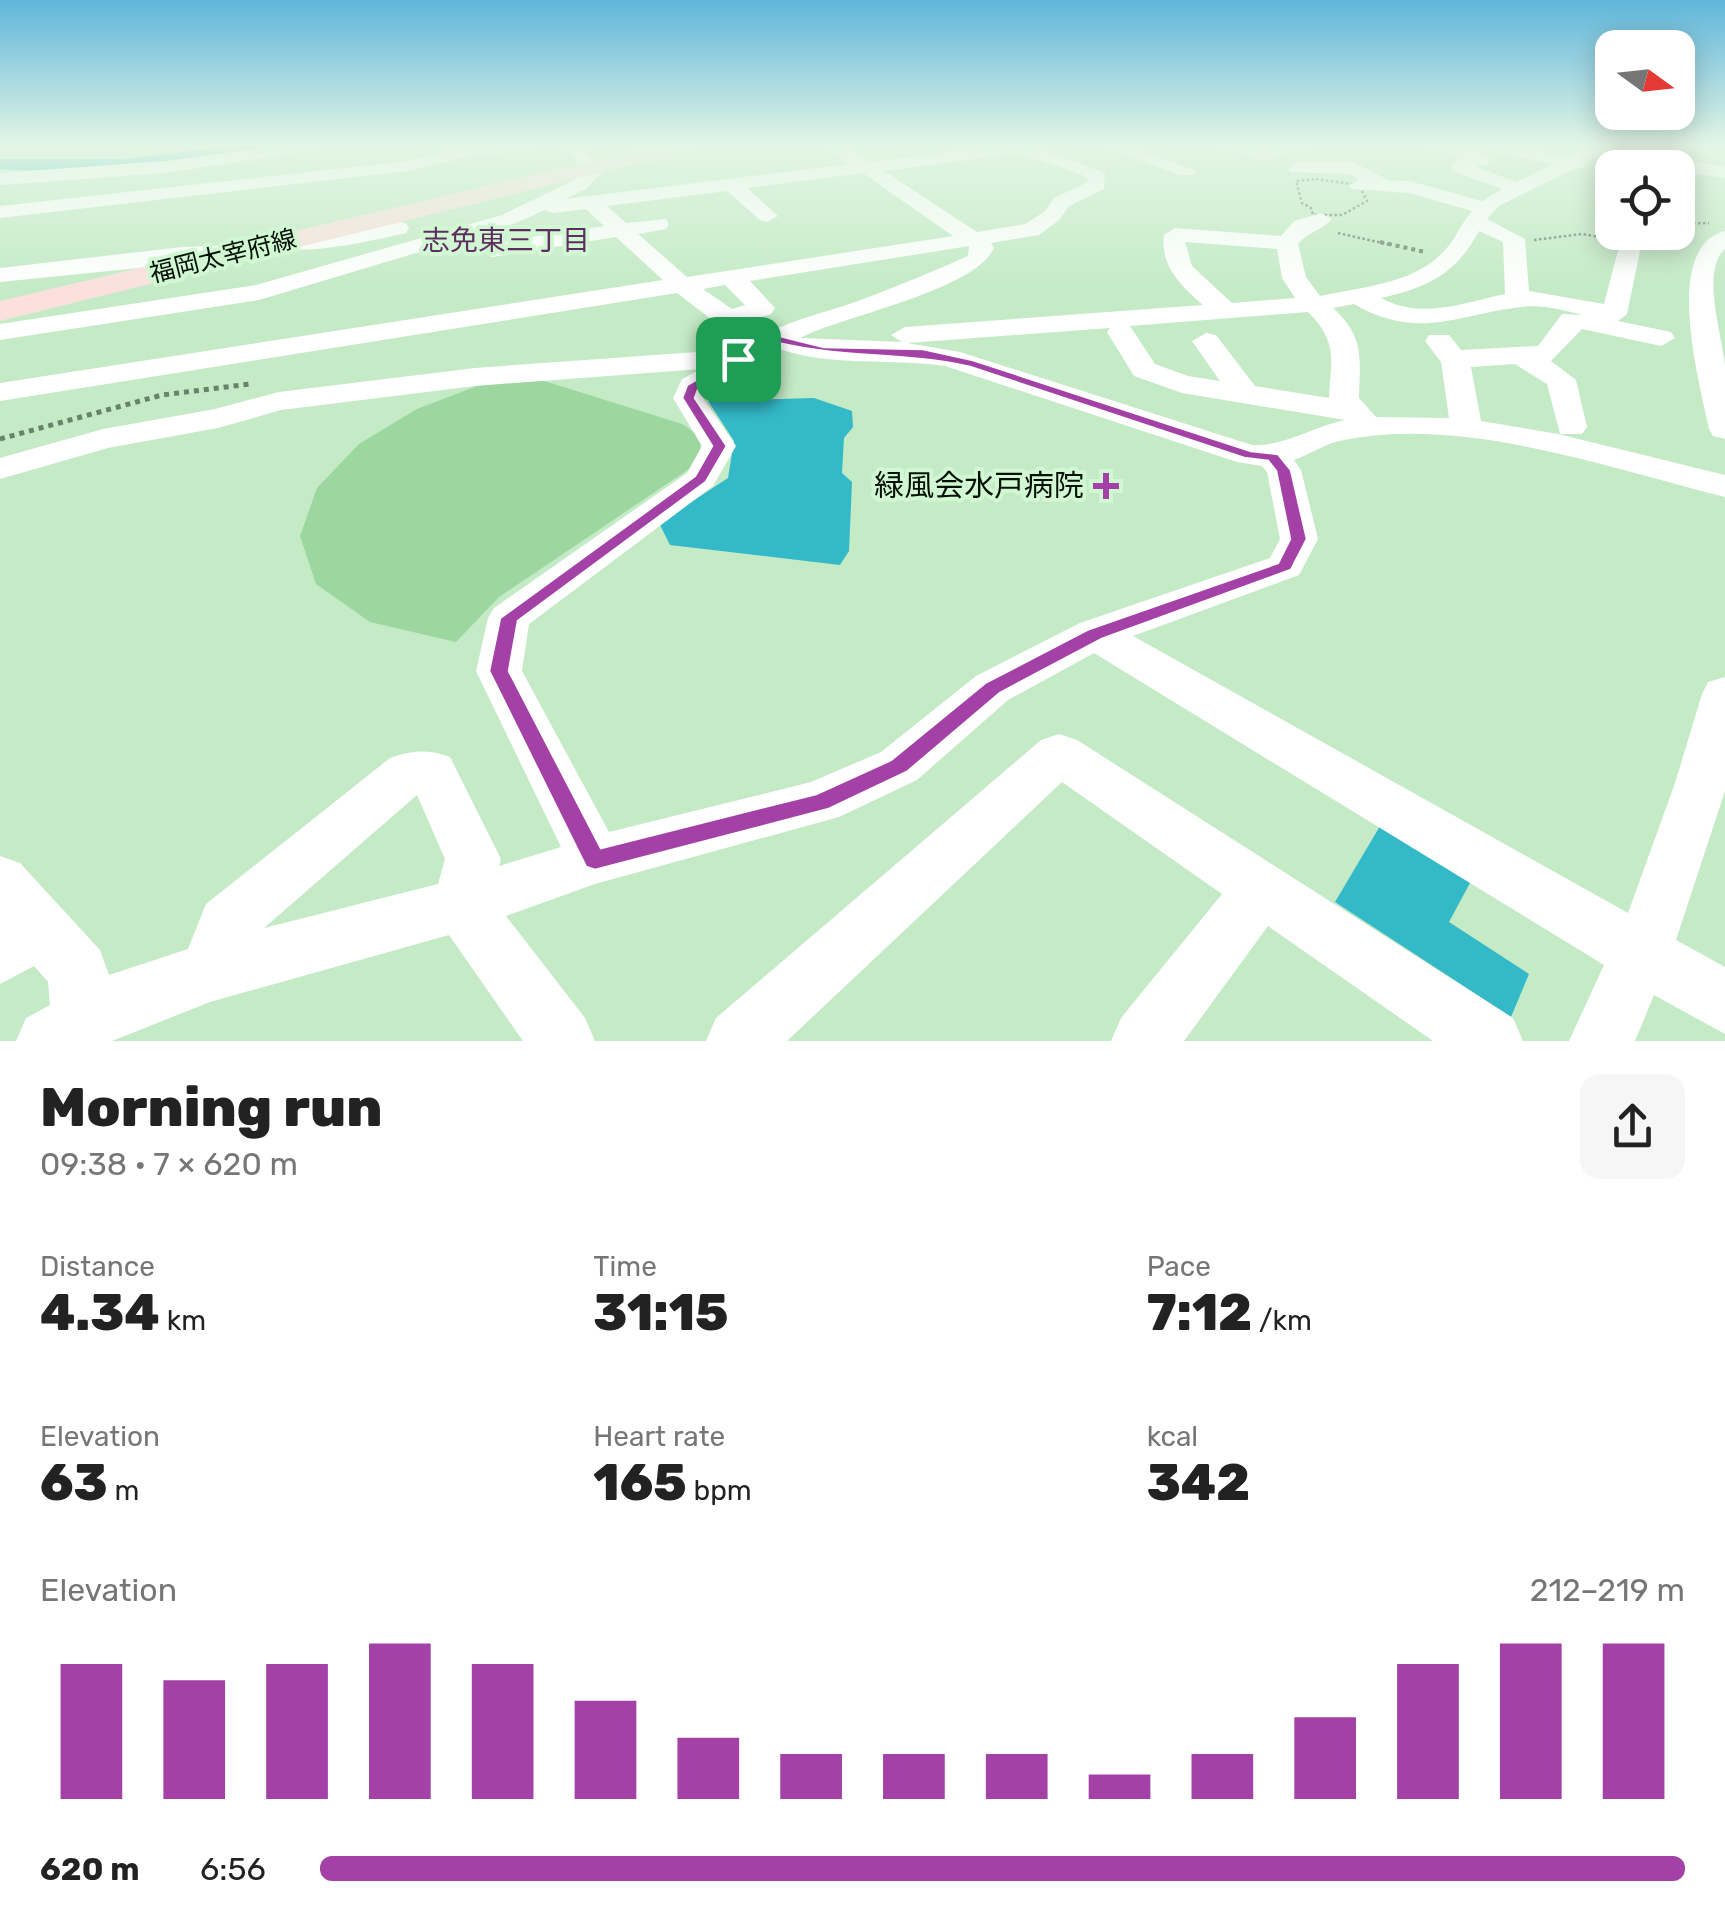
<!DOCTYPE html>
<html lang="en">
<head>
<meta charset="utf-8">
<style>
  body { margin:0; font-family:Rubik,"Noto Sans JP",sans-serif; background:#f6f6f6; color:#222; height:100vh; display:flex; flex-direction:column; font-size:38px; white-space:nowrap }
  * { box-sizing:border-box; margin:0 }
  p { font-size:32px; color:#767676 }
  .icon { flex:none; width:55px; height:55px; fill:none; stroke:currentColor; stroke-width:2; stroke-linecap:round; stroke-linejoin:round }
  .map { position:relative; height:1041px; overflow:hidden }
  .details { display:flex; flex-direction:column; background:#fff; flex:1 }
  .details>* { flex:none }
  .needle { width:65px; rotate:105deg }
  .buttons { position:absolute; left:1595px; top:30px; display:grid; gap:20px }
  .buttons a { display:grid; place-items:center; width:100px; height:100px; border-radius:20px; background:#fff; box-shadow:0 5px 25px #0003; font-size:50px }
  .pin { position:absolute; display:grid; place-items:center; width:85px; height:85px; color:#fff; margin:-42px; border-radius:20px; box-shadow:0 5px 15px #0006 }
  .round { display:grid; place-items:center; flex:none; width:105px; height:105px; border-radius:20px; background:#f6f6f6 }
  .head { display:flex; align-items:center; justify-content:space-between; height:170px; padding:0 40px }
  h1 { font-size:55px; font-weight:800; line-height:75px }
  .figures { display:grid; grid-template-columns:repeat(3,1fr); gap:15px; height:170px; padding:10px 40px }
  .figures div { display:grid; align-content:center }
  .figures b { font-size:50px; font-weight:800 }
  .figures small { font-size:28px; font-weight:400 }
  .figures p { font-size:28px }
  .chart { height:280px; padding:20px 40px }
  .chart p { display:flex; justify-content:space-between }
  .chart svg { width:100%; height:180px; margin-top:10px; stroke:#a341a7; stroke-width:6 }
  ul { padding:0 40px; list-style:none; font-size:32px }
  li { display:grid; grid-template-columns:160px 120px 1fr; align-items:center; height:75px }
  li i { height:25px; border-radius:12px; background:#a341a7 }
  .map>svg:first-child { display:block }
</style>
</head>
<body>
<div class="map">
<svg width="1725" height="1041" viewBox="0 0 1725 1041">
  <rect width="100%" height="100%" fill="#c4eac6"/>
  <!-- green -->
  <path fill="#9bd79f" d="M541,380l141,44c20,12 24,23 10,43l-193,130 -43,45 -86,-20 -54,-38 -16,-48 17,-48 42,-44 58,-35 68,-26z"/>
  <!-- water -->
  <path fill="#33b9c8" d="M235,146h59l-142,18 -108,7 -44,-2v-10h123z
    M814,398l38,13 1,16 -9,11 -2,35 10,9 -3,69 -9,14 -170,-20 -11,-22 69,-45 6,-37 -26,-40z
    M1386,816l92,52 -29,54 80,52 -18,43 -176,-115z"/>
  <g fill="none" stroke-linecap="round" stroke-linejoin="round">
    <!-- path-far2 -->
    <path stroke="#69826a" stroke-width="2.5" stroke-dasharray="2.5 2.5" stroke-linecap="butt" d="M1316,179l43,6 8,16 -25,14h-29l-2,-7 -9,-5 -6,-22z
      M1678,224l31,-1
      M1338,233l53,12
      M1534,240l48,-6 30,5"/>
    <!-- path-far1 -->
    <path stroke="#69826a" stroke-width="4" stroke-dasharray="4 4" stroke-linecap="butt" d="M1380,242l45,10"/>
    <!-- path -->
    <path stroke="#69826a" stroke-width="5" stroke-dasharray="5 5" stroke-linecap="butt" d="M0,439l162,-44 88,-11"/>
    <!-- minor -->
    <path fill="#fff" fill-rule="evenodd" d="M276,146h43l-9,5 -145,22 -165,12v-12l165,-12z
      M536,146l-9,5 -62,6 -57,14 -408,47v-12l408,-45 57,-14z
      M564,146h17l23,25 -20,19 -19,9 284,-35 -23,-18h19l25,16 127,-16h48l-2,4 62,23 -1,16 -35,17 -10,14 -20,15 -48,8 3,5c-20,43 -149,67 -194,90l102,4 -11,-7 14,-8 298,-22c-22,-19 -43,-39 -39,-70l11,-7 106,8 13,-15 27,-8 11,6c-8,10 -23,12 -34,25l8,33 14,19c42,-9 95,-12 125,-46 11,-11 16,-27 27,-39l-63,-18 -57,-4 -3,-4 10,-6 -10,-5 -59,-2 -2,-4 9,-6h56l35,18 22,1 72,20 20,-12 -50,-18v-8l11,-4 -41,-13h28l39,9v8l-13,4 41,15 36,-18 -69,-14 -2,-4h32l54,11 23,-11h21l-3,4 116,16v12l-47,-7v-3l-85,-10 -11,10 -9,1 -74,37 -12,13 38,20 4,52 75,13 14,-53 13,-19h22l-13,19 -13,63 -9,7 53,11 4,6 -14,8 -79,-17 -31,32 25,19 11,47 -5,7h-22l-13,-50 -32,-20 -44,3 10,54 77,13 167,41v22c-116,-29 -261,-81 -381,-57 -18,3 -33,14 -50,20l7,10 17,69 -19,36 -166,61 495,277 47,-130 27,-89 6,-12 17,-5v114l-49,149 49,27v67l-71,-39 -19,46h-66l35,-76 -510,-312 -86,47 -91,80 -78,37 -244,67 -89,32 79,102 10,23h-72l-74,-106 -239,67 -98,39h-96l10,-23 24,-13 -2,-23 -14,-16 -34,18v-128l20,7 80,87 9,25 79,-26 18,-45 184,-146c22,-8 38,-9 60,-1l51,102 -2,7 62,-19 -85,-176 12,-53 6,-10 193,-135 15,-27 -29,-48 9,-19 19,-10 -226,17 -194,24 -63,18 -110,20 -108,31v-21l103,-29 112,-20 64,-17 196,-24 236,-17 21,-16 -55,-42 -677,108v-18l663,-103 -47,-43 -124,20 -11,-7 11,-7 112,-17 -18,-17 -33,4 -8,-3 -29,13 -257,77 -259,40v-16l256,-39 246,-70 68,-33 14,-12zM1019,153l66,23 3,6 -34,16 -10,14 -19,12 -48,8 -93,-61zM863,173l90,63 -266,41 -49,-43 28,-5 3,-5 -3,-5 -40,4 -19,-17 120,-15 33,29 7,2 11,-6 -31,-28zM1479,231l24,11 2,52c-42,9 -84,26 -124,4 46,-10 75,-24 98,-67zM1185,242l92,7 5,29 13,20 -63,5 -40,-37zM969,246l-1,10c-33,15 -68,29 -102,42 -34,13 -70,20 -103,37l-15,-14 23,-7 4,-6 -25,-27zM725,285l20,20 -13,4 -29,-20zM1354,304c64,37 101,11 167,3 20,-3 42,3 62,8l-21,-1 -24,32 -77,4 -12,-15h-20l-4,6 16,21 8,56 -73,-1 -17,-19c1,-40 6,-61 -26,-90zM1308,312c30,30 23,46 21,86l-74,-12 -39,-51 -10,-2 -14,8 28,40 -32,-5 -33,-12 -25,-38zM1110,328l-3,4 27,44 48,17 163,27c-31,6 -61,27 -93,25l-292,-93 -53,-9zM779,349c52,18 112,9 166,17l292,96 25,4 5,6 13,67 -10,19 -190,65 -104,53 -95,76 -70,30 -202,50 -87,-161 7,-47 184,-138 23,-40 -33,-48 3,-8zM417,795l28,64 -7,25 -174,44z
      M1103,146h25l68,25 -2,4h-14z
      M1215,146l48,4 47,-4 -47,14z
      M398,222l8,1 3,5 -3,5c-28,6 -116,28 -136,9l11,-7 30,1z
      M1725,231v18c-25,21 -2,88 0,117 0,24 0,49 0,73l-12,-3 -4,-7c-9,-45 -48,-182 16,-198z
      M239,245l11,7 -3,5 -247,25v-14l182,-21z
      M1059,734l18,6 436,278 10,23h-90l-165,-115 -84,115h-73l10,-23 101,-124 -160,-112 -275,259h-81l10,-23 325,-278z"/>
    <!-- major -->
    <path fill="#fbe0dd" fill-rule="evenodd" d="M654,146h37l-3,5 -688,170v-20z"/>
  </g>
  <!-- sky -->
  <linearGradient id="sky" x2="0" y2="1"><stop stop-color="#5fb6db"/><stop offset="0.5" stop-color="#e4f6e5"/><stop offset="1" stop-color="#e4f6e5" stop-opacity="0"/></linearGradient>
  <rect width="1725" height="291" fill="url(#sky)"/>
  <!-- route -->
  <path fill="#a341a7" stroke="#fff" stroke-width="2.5" fill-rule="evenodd" d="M776,335l48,12 99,2 50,11 278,91 27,3 13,16 16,69 -16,31 -189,69 -102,54 -93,79 -78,37 -234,61 -9,-3 -97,-196 11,-53 195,-142 17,-30 -30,-48 5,-13zM778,343c66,16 125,9 192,24l274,91 24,3 8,10 14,68 -12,24 -189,66 -104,54 -94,77 -75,34 -215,54 -92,-177 9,-50 188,-139 21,-36 -32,-48 4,-11z"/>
  <!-- markers -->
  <path fill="#a341a7" stroke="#d1f8d3" stroke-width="4" d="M1101 471h10v10h10v10h-10v10h-10v-10h-10v-10h10z"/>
  <g text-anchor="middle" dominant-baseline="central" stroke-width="8" stroke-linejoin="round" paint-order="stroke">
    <!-- far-street labels -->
    <g font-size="25" fill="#041005" stroke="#d1f8d3">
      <text transform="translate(223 256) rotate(-14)">福岡太宰府線</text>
    </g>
    <!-- far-neighbourhood labels -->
    <g font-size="28" fill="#5f2e60" stroke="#d1f8d3">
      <text x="506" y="240">志免東三丁目</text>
    </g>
    <!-- poi labels -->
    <g font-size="30" fill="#041005" stroke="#d1f8d3" text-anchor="end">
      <text x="1084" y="486">緑風会水戸病院</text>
    </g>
  </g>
</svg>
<div class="buttons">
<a><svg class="needle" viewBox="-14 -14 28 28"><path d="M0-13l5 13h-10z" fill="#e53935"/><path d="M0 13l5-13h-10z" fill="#767676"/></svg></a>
<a><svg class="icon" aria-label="locate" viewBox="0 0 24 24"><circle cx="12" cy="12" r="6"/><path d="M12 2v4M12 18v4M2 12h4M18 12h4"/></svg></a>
</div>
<div class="pin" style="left:738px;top:359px;background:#1e9e55"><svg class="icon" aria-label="arrive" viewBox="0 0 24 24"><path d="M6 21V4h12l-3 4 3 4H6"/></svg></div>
</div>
<section class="details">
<div class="head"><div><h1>Morning run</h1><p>09:38 · 7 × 620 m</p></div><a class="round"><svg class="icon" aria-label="share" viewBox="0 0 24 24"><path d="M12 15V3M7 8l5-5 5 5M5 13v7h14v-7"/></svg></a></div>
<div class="figures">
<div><p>Distance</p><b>4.34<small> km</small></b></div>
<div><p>Time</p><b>31:15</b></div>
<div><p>Pace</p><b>7:12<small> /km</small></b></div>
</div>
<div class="figures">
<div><p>Elevation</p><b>63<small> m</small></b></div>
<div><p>Heart rate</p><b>165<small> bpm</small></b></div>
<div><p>kcal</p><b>342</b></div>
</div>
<div class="chart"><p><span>Elevation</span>212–219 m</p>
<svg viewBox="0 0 160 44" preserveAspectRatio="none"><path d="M5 44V11M15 44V15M25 44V11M35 44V6M45 44V11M55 44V20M65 44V29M75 44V33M85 44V33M95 44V33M105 44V38M115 44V33M125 44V24M135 44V11M145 44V6M155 44V6"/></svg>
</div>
<ul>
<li><b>620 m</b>6:56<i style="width:100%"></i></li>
</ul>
</section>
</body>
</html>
